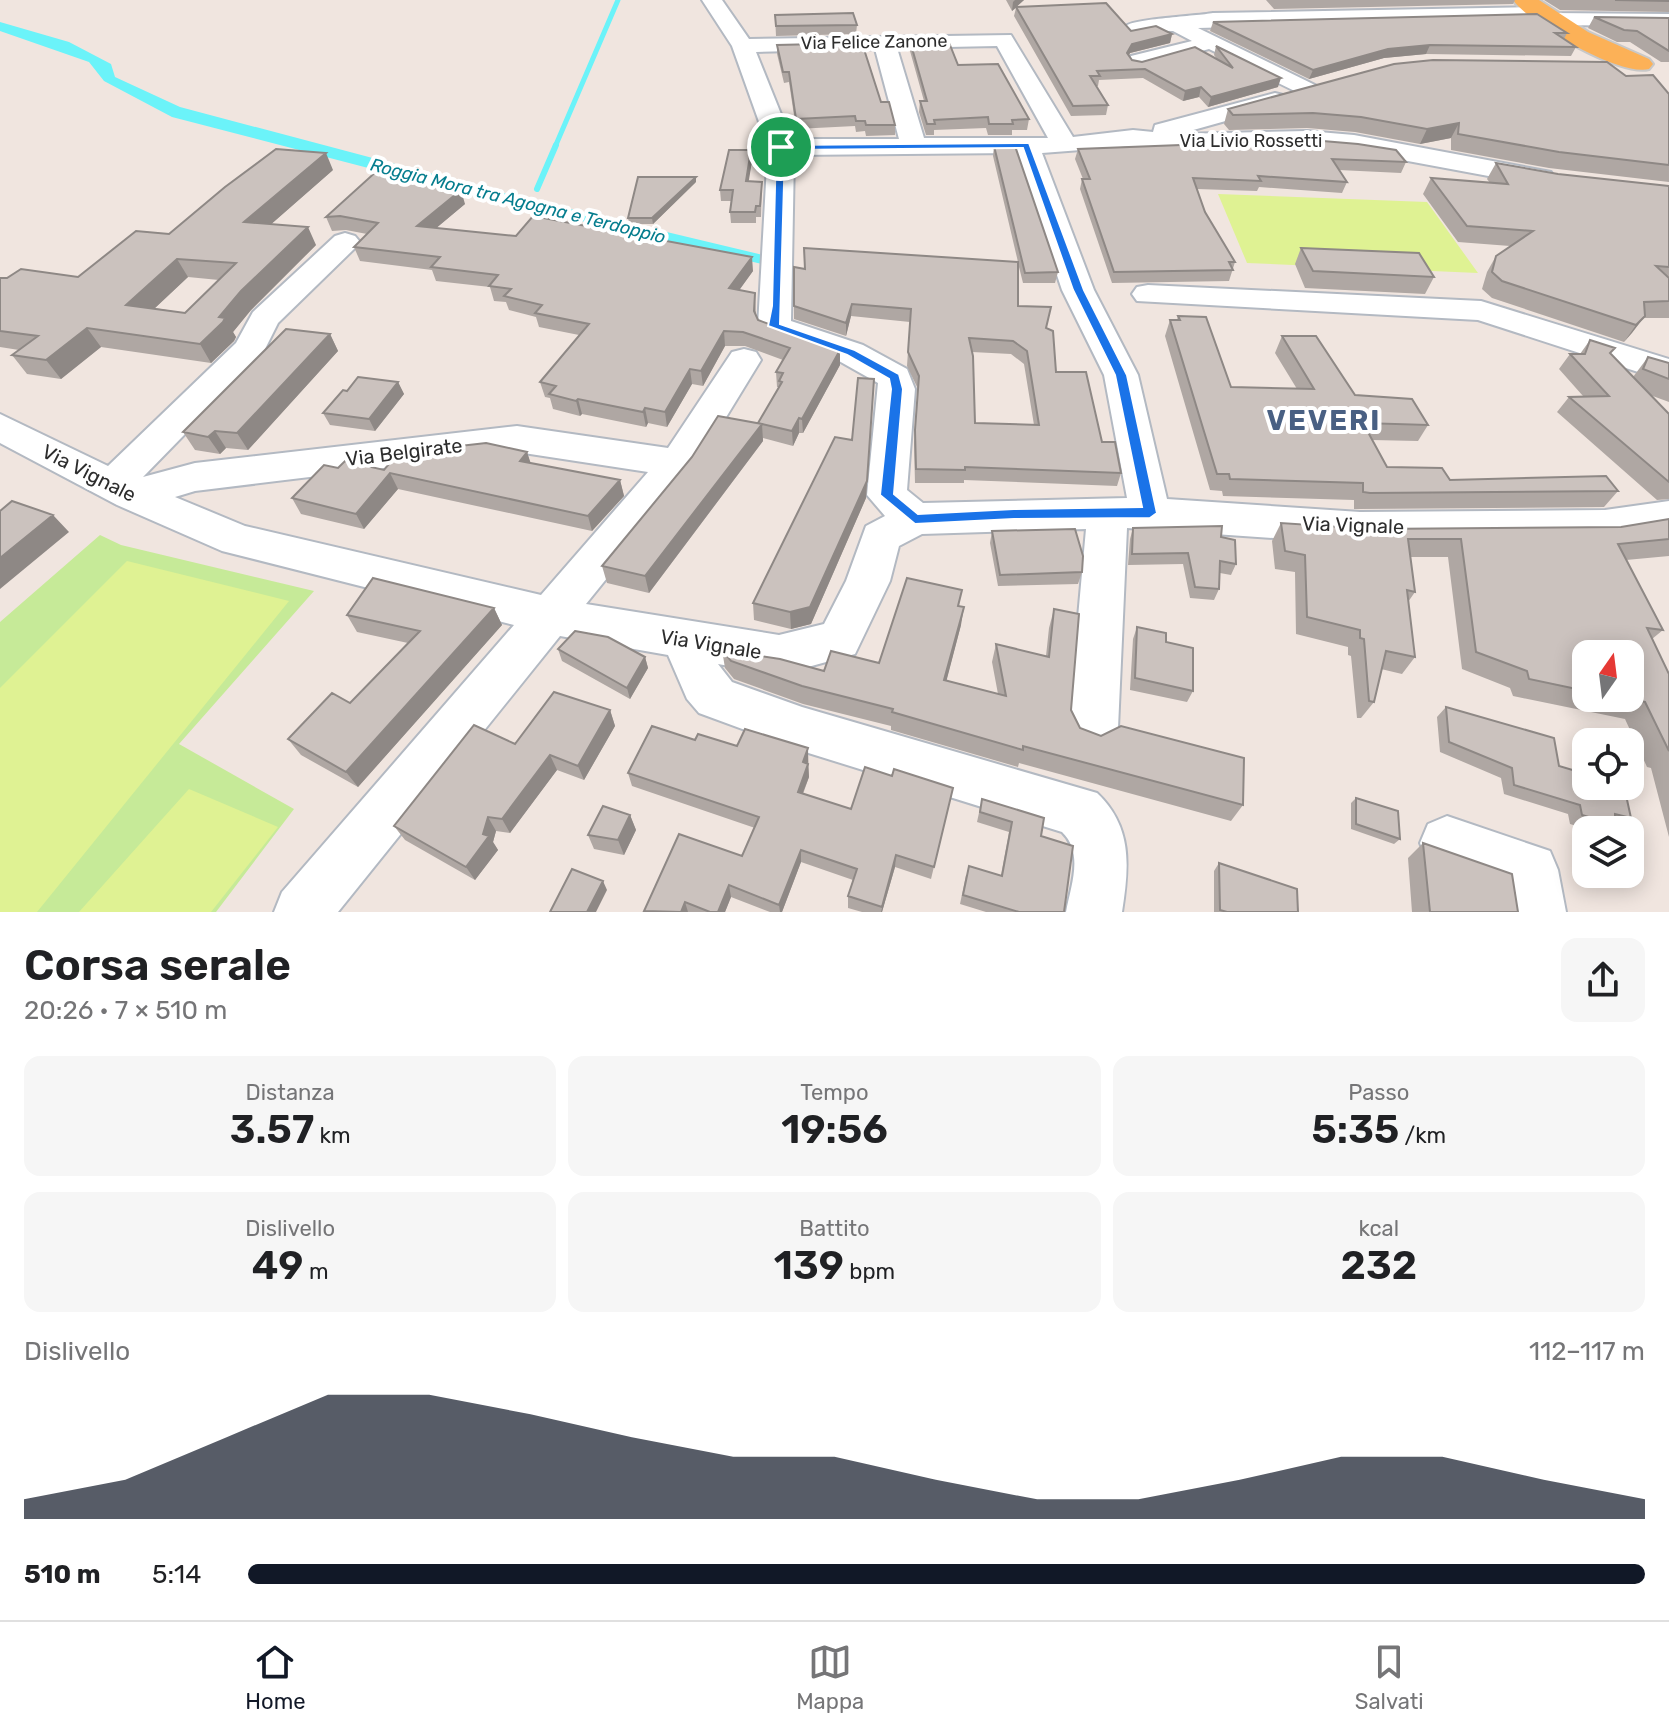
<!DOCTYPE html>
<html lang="it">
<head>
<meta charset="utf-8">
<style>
  body { margin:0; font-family:Rubik,sans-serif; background:#f6f6f6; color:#202124; height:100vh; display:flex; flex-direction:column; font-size:30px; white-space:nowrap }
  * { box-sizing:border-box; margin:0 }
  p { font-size:26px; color:#757577 }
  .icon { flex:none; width:44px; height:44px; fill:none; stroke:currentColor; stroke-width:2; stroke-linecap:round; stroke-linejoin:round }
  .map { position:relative; height:912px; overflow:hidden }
  .sheet { display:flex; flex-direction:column; background:#fff; flex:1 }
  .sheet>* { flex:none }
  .needle { width:52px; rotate:14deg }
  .buttons { position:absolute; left:1572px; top:640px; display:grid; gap:16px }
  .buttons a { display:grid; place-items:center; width:72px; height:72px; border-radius:16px; background:#fff; box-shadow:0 4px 20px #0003; font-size:40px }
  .pin { position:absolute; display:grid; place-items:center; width:68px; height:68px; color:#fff; margin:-34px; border:4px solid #fff; border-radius:50%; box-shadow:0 2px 8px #0007 }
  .round { display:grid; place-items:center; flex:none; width:84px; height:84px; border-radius:16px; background:#f6f6f6 }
  .overview { display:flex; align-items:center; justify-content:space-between; height:136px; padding:0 24px }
  h1 { font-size:44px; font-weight:600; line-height:60px }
  .figures { display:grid; grid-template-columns:repeat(3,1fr); gap:12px; height:136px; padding:8px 24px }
  .figures div { display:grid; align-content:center; border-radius:16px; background:#f6f6f6; text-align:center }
  .figures b { font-size:40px; font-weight:600 }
  .figures small { font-size:22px; font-weight:400 }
  .figures p { font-size:22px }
  .chart { height:224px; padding:16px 24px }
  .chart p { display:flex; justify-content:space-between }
  .chart svg { width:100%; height:144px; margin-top:8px; fill:#111827; opacity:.7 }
  ul { padding:0 24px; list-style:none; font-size:26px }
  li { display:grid; grid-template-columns:128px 96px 1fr; align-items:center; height:60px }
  li i { height:20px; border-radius:10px; background:#111827 }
  .dock { display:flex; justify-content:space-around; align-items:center; height:112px; border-top:2px solid #e0e0e0; background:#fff; font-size:22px; color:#757577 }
  .dock a { display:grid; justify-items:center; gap:4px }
  .dock .selected { color:#111827 }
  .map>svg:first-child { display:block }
</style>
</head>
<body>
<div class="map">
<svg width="1669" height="912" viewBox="0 0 1669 912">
  <rect width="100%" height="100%" fill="#f0e5df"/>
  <!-- green -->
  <path fill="#c6ea98" d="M100,535l21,10 193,46 -135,153 115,65 -78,103h-216v-290z"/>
  <!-- pitch -->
  <path fill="#dff293" d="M1218,194l209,8 51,71 -231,-10z
    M127,561l162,40 -252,311h-37v-224z
    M189,789l89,38 -67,85h-132z"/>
  <!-- water -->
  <path fill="#6bf3f9" d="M0,22l69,20 42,22 4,13 65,30 332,88 259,62 -1,9 -298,-71 -300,-78 -68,-36 -15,-19 -89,-31z"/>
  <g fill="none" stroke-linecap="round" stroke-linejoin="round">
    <!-- stream-far1 -->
    <path stroke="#6bf3f9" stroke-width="5" d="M555,147l63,-147"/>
    <!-- stream -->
    <path stroke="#6bf3f9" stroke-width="6" d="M537,189l19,-44"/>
    <defs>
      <path id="minor" d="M702,0h20l27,39 262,-4 62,102 60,-7 20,2 2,-7 120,-32 8,2 4,5 -4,5 -104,29 128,-3 47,4 197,37 4,6 -4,6 -9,2 -188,-35 -47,-4 -100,4 -74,-5 -91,7 52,137 44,85 29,124 193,13 245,-2 64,-9v30l-64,11 -245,2 -233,-16 -9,200 -8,16 -17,6 -17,-6 -8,-16 18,-199 -164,5 -23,12 -9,35 -35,73 -76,21 -61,-11 14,18 70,25 295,86c36,34 32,74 25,119h-56c5,-27 18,-59 -4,-80l-260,-81 -103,-38 -12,-14 -19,-44 -108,-19 -222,276h-64l8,-20 232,-267 -292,-74 -105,-46 -117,-62v-29l108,52 128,-123 17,-31 82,-76 10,-3 10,3 5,6 -5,6 -77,75 -16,32 -119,122 52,-14 322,-37 151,22 64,-96 12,-3 12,3 5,8 -69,113 -106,131 193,31 45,-11 22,-43 20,-55 19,-10 -18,-21 11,-112 -39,-22 -77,-28 -4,-7 10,-179 -36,-101zM997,46l51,92h-124l-27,-90zM875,49l24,90h-108l-35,-87zM1016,153l46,137 42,85 23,123 -204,5 -16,-13 8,-101 -8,-20 -44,-24 -72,-24 3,-166zM517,452l131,20 -107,123 -296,-69 -70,-29 20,-6z
        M1541,7l10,6 118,1v12l-119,-1 -10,-6 -342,9 119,58 4,5 -4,5 -8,2 -100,-49 -70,19 -11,-7 3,-5 61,-15 -19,-10 -44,-1 -3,-4c6,-7 71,-10 87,-13z
        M1148,285l333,16 188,58v23l-191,-62 -341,-19 -5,-7 5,-7z
        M1447,816l103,35 8,19 8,42h-56l-4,-23 -78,-27 -8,-19 8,-19z"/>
      <path id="major" d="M1513,0h26l49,32 61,27 4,5 -4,5c-29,8 -119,-45 -136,-69z"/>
    </defs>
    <!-- minor casing -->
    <use href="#minor" stroke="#b3b9c2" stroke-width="4"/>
    <!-- major casing -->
    <use href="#major" stroke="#c8c8c8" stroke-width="4"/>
    <!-- minor -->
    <use href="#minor" fill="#fff" fill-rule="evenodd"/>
    <!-- major -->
    <use href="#major" fill="#fcb157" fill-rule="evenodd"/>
  </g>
  <!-- wall -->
  <path fill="#afa7a3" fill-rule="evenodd" d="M1006,0h18l-8,7 115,24 41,3 -2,9 -40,10 -1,2 3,5 10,2 75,-3 -3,-4 2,-9 62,41 -70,20 -9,-10 -16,4 -40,-23 -44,2 -1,6h-2l12,19 -2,10 -35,1 -57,-100 2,-8 -4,3z
    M1266,0h249l-2,4 -239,5z
    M1544,0h125v12l-109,-2z
    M775,15l82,10 -1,9 -80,2z
    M1594,17l75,1v44h-8l-31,-20h-13l-29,-14z
    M1213,22l354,11 -3,6 12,8 -5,9 -145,-2 -42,4 -75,21 -99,-48z
    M910,41l48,24 71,54 -2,11h-15v5h-24l-2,-7 -52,2v5h-8l-7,-23 1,-11h4l-14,-50z
    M777,45l104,57 14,23v10l-29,1 -1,-5 -9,1 -1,-6 -59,3 -7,-47 -5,1 -7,-29z
    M1626,76l43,18v88l-120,-14 -98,-18v-12l-31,6 -65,-12 -48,-4 -78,2 -5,-6 4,-15z
    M994,146l64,126 -3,11h-32l-5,-20v43l29,22 9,44 65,101 -4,13 -153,-6v3h-49l-1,-40 4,-54 -11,-23 3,-44 -59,-6 -5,20 -52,-17v-13l10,-37 214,-7 -25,-106zM972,352l39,2 13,10 10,61 -59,-2z
    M1078,149l328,13 -5,11 -62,-3 8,12 -5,11 -83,-6 -2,4 -60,-2 8,23 30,50 -6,19 -117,2 -32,-94 2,-10h1l-8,-20z
    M751,150l1,11 -4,20 14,1 -1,35h-5v6h-25l-1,-11 1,-11h-10l-1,-11z
    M1496,163l62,11 111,12v132h-26l-19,24 -132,-44 -10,-9 5,-17 9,-16 14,-10 -52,-4 -35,-48 8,-16 59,5 -3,-4z
    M333,170l-62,54 45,21 -65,65 -18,22 3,5 -2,4 -23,22 -110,-16 -40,32 -34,-5 -15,-19 7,-5 -19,-3v-69l78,-1 91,-43zM188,277l31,3 -34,33 -30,-5z
    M429,178l1,4 35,22 -29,24 317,43 -14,19 16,3 1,22 2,5 82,30v15l-37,68h-4l-6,13 -30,-8v3l-114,152 -42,-10 -5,-17 156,-143 21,-36h-2l-1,-15 7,-12 -38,-14h-20l-22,40 -11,-2 -25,43 -19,-4 -2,4 -64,-13 -2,2 -27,-7 -3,-11 -5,-1 -5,-15 39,-47 -40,-8 -3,-10 -27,-7 -3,-8 -12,-1 -4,-14 -54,-6 -4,-11 -72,-9 -6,-14 13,-13 -21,-4 -14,1 -6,-14z
    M696,182l-43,42h-24l-1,-6z
    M1301,248l133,29 -9,17 -120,-6 -10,-24z
    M1178,316l53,71 66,2 -22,-36 7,-17 73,59 73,30 -10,16 -46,-1 15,27 63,13 168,11 -14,16 -244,2h-6v-9l-131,-4 -1,-5 -12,-1 -45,-154 5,-16h7z
    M330,334l8,17 -90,99 -22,-2 -6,6 -25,-4 -12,-18z
    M1590,340l21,14 22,23 15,-20 21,6v39l-19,-7 19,19v85l-12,1 -100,-88 12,-15 14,-1 -24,-27 11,-15h10z
    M874,379l-8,119 -55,126 -20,5 -37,-9 -1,-17 99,-163z
    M398,382l6,12 -29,37 -45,-6 -7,-12 24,-22z
    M527,452l3,11 90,17 4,16 -32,35 -194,-42 -34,40 -63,-15 -9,-16 92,-28z
    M1669,519v37l-43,4 37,70 -11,9 17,35v163l-18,-69 -4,-1 -22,-48 -112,-23 -3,-8 -48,-19 -14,-112h-38l5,35 -7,10 7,55 -13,17 -21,-5 -7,33 -13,16h-4l-6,-62 -3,-1v-8l-52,-13 -1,-62 -20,-3 -3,-28 9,-18 90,6 250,-2zM1586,654l44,44h-44z
    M1133,528l88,9 15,27 -5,11 -11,-2 -1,16 -5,11 -24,-2 -7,-34 -55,1 2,-26z
    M992,531l90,41 -4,12 -80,2 -8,-43z
    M960,606l1,19 -15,56 52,13 -6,-32 4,-18 50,12 3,-28 5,-19 17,101 9,18 163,77 -12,16 -212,-58 -1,4 -127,-37v-4l-88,-22 -69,-25 -9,-11 -3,-18 102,21 55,-8z
    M494,608l8,17 -144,162 -57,-32 -13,-16 62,-36 58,-60 -51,-11 -10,-17z
    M1137,627l29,15 27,49 -6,11 -57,-12 3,-51z
    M558,649l87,8 3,11 -18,31 -68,-38z
    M1446,707l113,59 72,52 -13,10 -5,-2 -6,4h-17l-20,-6 -2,-10 -64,-20 -3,-16 -61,-26 -3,-35z
    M610,710l5,16 -31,54 -27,-10 -47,63 -14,-2 -3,11 5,8 -23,30 -70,-40 -11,-14 121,-82z
    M695,740l42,6 71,2 1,29 -6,17 48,15 41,-33 61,12 -22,91 -36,-12 -13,45h-20l-14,-4v-12l5,-16 -52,-18 -19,50h-12l-39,-15 -6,15h-80l-1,-1 98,-55 13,-28 -123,-42 -4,-13z
    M1356,798l44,41 -6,5 -43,-15v-26z
    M982,799l59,37 23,76h-78l-26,-8 6,-29h35l8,-43 -32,-10z
    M630,815l6,15 -12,25 -30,-6 -6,-14z
    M1423,843l95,69h-106l-4,-54z
    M1219,863l79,49h-84v-41z"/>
  <!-- shaded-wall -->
  <path fill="#8e8885" d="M1015,0h9l-12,11 1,-9z
    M1172,34l-2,9 -40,10 -5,10 2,-10 5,-9z
    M1430,45l-4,9 -42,4 -75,21 4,-9 75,-21z
    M1281,78l-3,9 -70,20 3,-10z
    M1201,87l-2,10 -16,4 2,-10z
    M1459,123l-8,15 -31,6 7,-15z
    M751,150l1,11 -5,31 -1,-11z
    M326,153l7,17 -80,70 -9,-18z
    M696,177v5l-43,42 -1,-6z
    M461,190l4,14 -43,36 -5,-14z
    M308,227l8,18 -65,65 -18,22 3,5 -2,4 -23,22 -11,-19 19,-27 22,-26z
    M752,257l1,14 -23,32 -1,-15z
    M177,259l11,18 -49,46 -13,-18z
    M852,304l-1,12 -5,20v-13z
    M1645,316l-13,17 -8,9 12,-17z
    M87,328l14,19 -40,32 -15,-19z
    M724,331l1,15 -22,40 -2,-15z
    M330,334l8,17 -90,99 -11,-17z
    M840,350v15l-37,68 -1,-14z
    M690,369l2,15 -25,43 -2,-15z
    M874,379l-8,119 -55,126 -20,5 -1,-17z
    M398,382l6,12 -29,37 -6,-12z
    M578,399l4,15 -2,2 -4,-15z
    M645,408l3,15 -2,4 -3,-15z
    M799,418v15l-6,13 -1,-15z
    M762,424l1,17 -114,152 -4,-17z
    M215,431l11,17 -6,6 -12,-17z
    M527,452l5,15 -12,-6z
    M390,473l8,16 -34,40 -8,-15z
    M620,480l4,16 -32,35 -4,-15z
    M53,515l16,17 -69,57v-31z
    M964,607l-3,18 -19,73 2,-18z
    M494,608l8,17 -144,162 -12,-15z
    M645,657l3,11 -18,31 -3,-11z
    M610,710l5,16 -31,54 -6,-14z
    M808,748v14l-5,14v-14z
    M550,755l7,15 -47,63 -8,-14z
    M808,764l1,13 -11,28v-13z
    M630,815l6,15 -12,25 -6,-15z
    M488,817l8,14 -3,11 5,8 -23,30 -9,-13 17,-33z
    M801,850v12l-19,50h-2l-1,-7z
    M896,855l-1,12 -13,45h-1z
    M603,881l4,9 -11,22h-9z
    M729,885l2,12 -6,15h-7z
    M685,902l3,10h-7z"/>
  <!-- building -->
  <path fill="#cbc2be" stroke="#8e8885" stroke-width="2" fill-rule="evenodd" d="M1615,0h54v1z
    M1106,3l25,28 25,-5 16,8 -40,10 -5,9 5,7 10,2 53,-15 38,21 -17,-22 65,32 -70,19 -10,-10 -16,4 -40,-22 -48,2 3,5h-10l18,29 -35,1 -57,-99z
    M853,13l4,12 -81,1 -1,-11z
    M1537,14l30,19h-12l21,14 -146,-2 -42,4 -75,21 -100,-48z
    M1594,17l75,1v33l-32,-20 -13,-1z
    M948,40l10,25 40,-1 31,55 -17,1 1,4h-24l-1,-7 -54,3 1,4h-8l-7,-23h7l-17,-60z
    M862,43l19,59h8l6,23h-29l-1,-4h-9l-1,-5 -59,3 -7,-47h-6l-6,-27z
    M1433,60l174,2 19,14 27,-1 16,19v71l-110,-13 -101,-18 1,-11 -32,6 -66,-12 -48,-4 -80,2 -5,-6 166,-45z
    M1311,140l47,4 38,6 10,12 -74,-3 15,23 -89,-6 3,5 -68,-3 12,34 30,50h-6l4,8 -119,2 -32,-93h8l-12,-30z
    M994,146h21l43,126 -33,1z
    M276,149l50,4 -82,69 64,5 -67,64 -22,26 6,1 -2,4 -23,22 -113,-16 -41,32 -34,-5 26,-19 -38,-5v-53h7l14,-9 57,8 58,-46 33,3 56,-47zM177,259l59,4 -51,50 -59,-8z
    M729,150h22l-5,31 16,1 -2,24h-4l-1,6h-25l3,-22h-13z
    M1496,163l62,11 111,12v81l-13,-1 13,12v23l-25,1 1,14 -9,9 -134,-44 -10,-9 4,-16 37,-25 -66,-5 -36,-48 77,6z
    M379,169l50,9 -4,3 36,9 -44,36 99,10 17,-20 219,41 -23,31 26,5 -1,18 4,9 82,30 -38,69 -3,-1 -7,13 -34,-8 24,-41 -3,-1 4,-8 -7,-1 14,-24 -47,-16 -19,-1 -23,40 -11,-2 -25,43 -20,-4 -2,4 -65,-13 -2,2 -27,-7 7,-8 -16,-4 49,-58 -54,-11 7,-8 -38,-9 7,-7 -22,-3 9,-11 -67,-8 9,-10 -86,-10 24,-24 -38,-7 -14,1z
    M638,177h58l-44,41h-24z
    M804,248l214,14v44l33,1 -5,21 7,3 3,41h30l16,70h13l6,31 -156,-6v3l-49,-1 -1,-39 4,-54 -11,-24 3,-43 -59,-5 -6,19 -52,-17v-39l11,2zM969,338l44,3 14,10 12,74 -64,-2 -2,-67z
    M1301,248l118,5 15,24 -121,-6z
    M1178,316l28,1 25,70 83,2 -32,-53h34l39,59 57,4 16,26 -65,-2 24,44 55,1 8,12 156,-4 12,15 -248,2 -7,-1v-9l-133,-4 -1,-5h-12l-47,-154h10z
    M286,329l44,5 -93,99 -22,-2 -7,6 -25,-5z
    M1590,340l25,8 -5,5 59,61v68l-100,-85 40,-1 -39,-42h15z
    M1648,357l21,6v16l-26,-10z
    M358,377l40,5 -29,37 -46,-6 20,-23 4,1z
    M858,378l16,1 -7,102 -57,126 -20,5 -37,-9 82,-166 17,3z
    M718,416l44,8 -117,152 -43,-10 90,-109z
    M486,443l41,9 -7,9 100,19 -32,36 -198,-43 -34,41 -64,-16 32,-33 14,3 7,-7 39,9 14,-17z
    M12,501l41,14 -53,43v-47z
    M1669,519v20l-51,5 45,86 -16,-2 22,46v77l-24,-49 -22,-4h7v-44h-44v37l-57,-12 -2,-8 -51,-19 -15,-113h-53l7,53 -8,-2 8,67 -29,-6 -12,51 -5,-1 -5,-62 -4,-1v-8l-53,-13 -2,-62 -20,-4 -4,-28 90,6 250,-2z
    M1222,526l-1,11 14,3 1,24 -16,-3 -1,28 -24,-2 -7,-34 -56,1 1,-26z
    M1075,529l8,27 -1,16 -82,3 -8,-44z
    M373,578l121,30 -148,164 -58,-33 44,-46 18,10 70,-72 -73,-16z
    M907,578l55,12 -4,16 6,1 -20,73 62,16 -10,-52 53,13 5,-48 25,5 -8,96 9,18 21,8 20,-10 123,32 -1,47 -220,-59v4l-131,-38 1,-3 -91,-23 -71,-25 -9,-11 58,9 44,12 7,-20 48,12z
    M1137,627l29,6v9l27,6v43l-58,-13z
    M575,631l33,6 37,20 -18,31 -69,-39z
    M554,692l56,18 -32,56 -28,-11 -48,64 -14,-2 -5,17 6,2 -23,31 -72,-41 80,-101 41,19z
    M1446,707l108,31 5,28 27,8v12h38l7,32 -16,-4v11l-33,-10 -2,-10 -66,-20 -2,-17 -63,-26z
    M652,726l43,14 3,-6 39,12 8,-17 63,19 -5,14 5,2 -10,28 53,17 14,-42 27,9 2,-7 59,19 -19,79 -38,-12 -14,52 -34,-11 9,-27 -56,-19 -22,55 -50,-20 -11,27h-8l-25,-10 -4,10 -37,-1 35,-77 63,22 17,-39 -131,-44z
    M1356,798l42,13 2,28 -44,-15z
    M982,799l62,19 -3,18 32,10 -9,66h-45l-56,-17 6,-29 33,10 10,-54 -32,-10z
    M603,806l27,9 -12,25 -30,-5z
    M1423,843l89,31 6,38h-88z
    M1219,863l78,26 1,23h-71l-7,-2z
    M572,869l31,12 -16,31h-37z"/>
  <!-- route -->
  <path fill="#1a73e8" stroke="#fff" stroke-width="2" fill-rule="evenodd" d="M1029,143l55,147 43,85 30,138 -7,5 -136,1 -99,5 -35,-29 11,-106 -2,-10 -42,-24 -79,-29 4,-20 4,-159 5,-2zM1023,148l50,142 42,85 27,132 -128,2 -96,5 -24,-20 9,-105 -4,-15 -44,-24 -75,-26 5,-174z"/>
  <g text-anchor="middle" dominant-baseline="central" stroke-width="8" stroke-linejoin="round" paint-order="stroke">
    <!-- far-street labels -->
    <g font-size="18" fill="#2d2d2d" stroke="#fff">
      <text transform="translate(874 42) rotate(-1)">Via Felice Zanone</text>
      <text x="1251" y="141">Via Livio Rossetti</text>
    </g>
    <!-- far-water labels -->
    <g font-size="18" font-style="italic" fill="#057d8e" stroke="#fff">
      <text transform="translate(518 201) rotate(14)">Roggia Mora tra Agogna e Terdoppio</text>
    </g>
    <!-- street labels -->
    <g font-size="20" fill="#2d2d2d" stroke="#fff">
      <text transform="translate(404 452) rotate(-7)">Via Belgirate</text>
      <text transform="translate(89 473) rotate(27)">Via Vignale</text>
      <text transform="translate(1353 525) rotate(2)">Via Vignale</text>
      <text transform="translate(711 644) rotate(9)">Via Vignale</text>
    </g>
    <!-- district labels -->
    <g font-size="28" font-weight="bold" letter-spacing="2" fill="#496083" stroke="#fff">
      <text x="1324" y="420">VEVERI</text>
    </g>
  </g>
</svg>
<div class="buttons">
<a><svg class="needle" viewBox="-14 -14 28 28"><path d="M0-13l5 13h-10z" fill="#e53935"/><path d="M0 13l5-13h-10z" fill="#757577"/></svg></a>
<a><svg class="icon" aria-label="locate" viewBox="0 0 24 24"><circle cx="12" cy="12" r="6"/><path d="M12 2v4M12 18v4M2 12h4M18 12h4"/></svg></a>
<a><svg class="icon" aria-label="layers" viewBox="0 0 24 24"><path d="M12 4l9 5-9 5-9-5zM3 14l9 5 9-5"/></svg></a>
</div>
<div class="pin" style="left:781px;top:147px;background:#1e9e55"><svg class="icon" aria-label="arrive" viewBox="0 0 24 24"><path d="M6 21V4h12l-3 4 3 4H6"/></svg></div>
</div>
<section class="sheet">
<div class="overview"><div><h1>Corsa serale</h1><p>20:26 · 7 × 510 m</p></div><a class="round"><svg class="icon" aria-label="share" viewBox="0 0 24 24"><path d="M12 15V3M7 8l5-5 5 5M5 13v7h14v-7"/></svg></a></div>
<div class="figures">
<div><p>Distanza</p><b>3.57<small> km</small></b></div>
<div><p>Tempo</p><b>19:56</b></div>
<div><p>Passo</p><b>5:35<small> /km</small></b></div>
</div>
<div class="figures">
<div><p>Dislivello</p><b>49<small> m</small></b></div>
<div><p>Battito</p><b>139<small> bpm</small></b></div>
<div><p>kcal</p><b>232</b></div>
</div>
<div class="chart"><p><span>Dislivello</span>112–117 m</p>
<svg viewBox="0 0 160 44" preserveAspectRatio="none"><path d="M0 44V38L10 32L20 19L30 6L40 6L50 12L60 19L70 25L80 25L90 32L100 38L110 38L120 32L130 25L140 25L150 32L160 38V44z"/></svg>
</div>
<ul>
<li><b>510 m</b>5:14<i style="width:100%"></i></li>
</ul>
</section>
<nav class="dock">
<a class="selected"><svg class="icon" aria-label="home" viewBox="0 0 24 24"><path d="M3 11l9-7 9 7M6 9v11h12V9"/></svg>Home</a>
<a><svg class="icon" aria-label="map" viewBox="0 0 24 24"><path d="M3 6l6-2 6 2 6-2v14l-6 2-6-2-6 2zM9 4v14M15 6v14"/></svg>Mappa</a>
<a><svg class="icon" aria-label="saved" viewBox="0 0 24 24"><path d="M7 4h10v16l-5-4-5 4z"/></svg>Salvati</a>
</nav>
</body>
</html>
